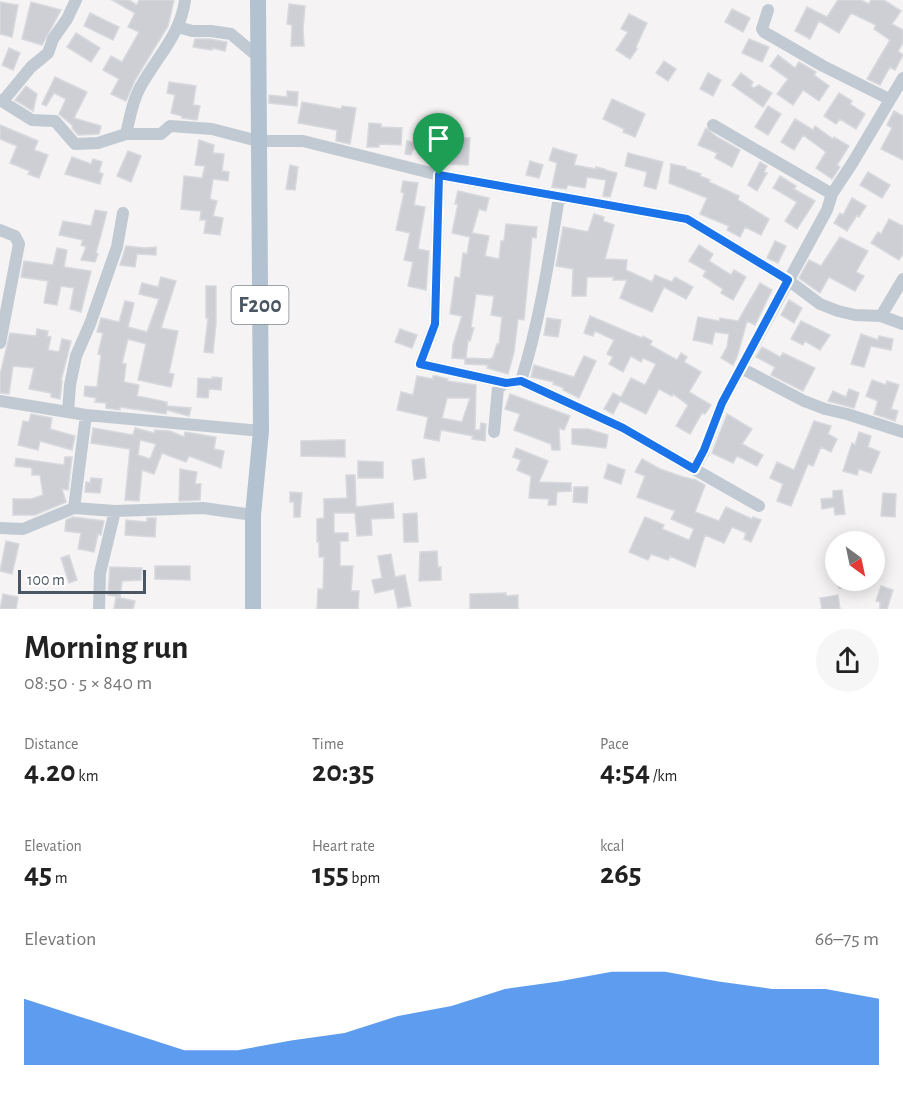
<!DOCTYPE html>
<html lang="en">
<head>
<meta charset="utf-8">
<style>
  body { margin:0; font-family:"Alegreya Sans",sans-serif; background:#f6f6f6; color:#222; height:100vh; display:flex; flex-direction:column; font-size:22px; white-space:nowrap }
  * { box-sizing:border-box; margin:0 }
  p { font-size:20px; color:#767676 }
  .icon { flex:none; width:33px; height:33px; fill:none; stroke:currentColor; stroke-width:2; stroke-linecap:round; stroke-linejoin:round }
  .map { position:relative; height:609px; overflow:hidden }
  .details { display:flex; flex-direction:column; background:#fff; flex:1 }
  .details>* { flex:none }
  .needle { width:39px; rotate:147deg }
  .tools { position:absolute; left:825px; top:531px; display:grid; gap:12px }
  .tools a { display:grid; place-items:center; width:60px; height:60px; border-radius:50%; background:#fff; box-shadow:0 3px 15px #0003; font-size:30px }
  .scale { position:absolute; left:18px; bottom:15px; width:128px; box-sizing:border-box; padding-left:6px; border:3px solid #4a5661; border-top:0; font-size:16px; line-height:21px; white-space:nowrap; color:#4a5661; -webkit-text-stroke:4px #fff; paint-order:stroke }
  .pin { position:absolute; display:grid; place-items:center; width:51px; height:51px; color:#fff; margin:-62px -26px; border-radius:50% 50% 50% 0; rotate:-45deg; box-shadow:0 0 6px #0007 }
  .pin .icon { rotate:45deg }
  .round { display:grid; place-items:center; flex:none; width:63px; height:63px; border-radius:32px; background:#f6f6f6 }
  .headline { display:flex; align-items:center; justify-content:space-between; height:102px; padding:0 24px }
  h1 { font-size:33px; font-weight:700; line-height:45px }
  .metrics { display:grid; grid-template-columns:repeat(3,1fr); gap:9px; height:102px; padding:6px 24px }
  .metrics div { display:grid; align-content:center }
  .metrics b { font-size:30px; font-weight:700 }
  .metrics small { font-size:16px; font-weight:400 }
  .metrics p { font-size:16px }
  .chart { height:168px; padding:12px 24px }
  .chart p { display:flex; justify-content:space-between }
  .chart svg { width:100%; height:108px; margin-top:6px; fill:#1a73e8; opacity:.7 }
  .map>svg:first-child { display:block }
</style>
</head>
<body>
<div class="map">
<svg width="903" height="609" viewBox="0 0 903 609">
  <rect width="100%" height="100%" fill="#f5f3f3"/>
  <!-- building -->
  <path fill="#cdcfd5" stroke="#d7d9de" stroke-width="1.5" fill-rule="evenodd" d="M112,0h17l8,5 2,-5h35l-6,26 -33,54 -9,21 -15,-7 8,-15 -16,-9 8,-14 11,6 17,-30 -11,-5 7,-14z
    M838,0h23l8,4 2,-4h13l17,11 -9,13 11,6v13l-5,8 5,4 -8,15 -5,-3 -10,18 -13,-6 23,-39 -16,-11 2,-4 -25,-12 -12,20 -20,-12 -9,18 -15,-8 12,-24 20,10z
    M0,2l18,3 -6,32 -12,-3z
    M31,2l30,8 -19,35 -20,-6z
    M289,4l16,2 -2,23 1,17h-13l1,-21 -5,-1z
    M732,9l18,9 -7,14 -18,-10z
    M90,13l29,14 -6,13 -29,-14z
    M629,14l18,9 -11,24 1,2 -7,10 -14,-9 12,-18 -7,-3z
    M76,33l24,15 -9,14 -24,-15z
    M195,39h15l17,3 -2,9 -13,-3v2l-19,-3z
    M749,39l20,8 -7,15 -20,-9z
    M9,48l11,5 -7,17 -11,-5z
    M778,55l17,13 4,-6 17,10 -2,3 15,11 -10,15 -16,-11 -10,15 -16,-11 11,-15 -18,-13z
    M664,61l12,8 -8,12 -12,-8z
    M708,73l13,7 -8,16 -13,-7z
    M741,73l12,9 -2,4 3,2 5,-3 13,8 -9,14 -31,-22z
    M55,77l32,15 -13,26 27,8 -2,8 -21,1 -6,-7 1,-2 -14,-12 7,-15 -12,-6 -8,13 -4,-2z
    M169,82l27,4 -3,19 7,1 -3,14 -15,-2v-2l-11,-3 4,-18 -8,-2z
    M26,86l11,8 -4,17 -18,-11z
    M287,91l11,1 -1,14 -28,-3v-8l18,2z
    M839,93l13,8 -2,3 15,10 -9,15 -16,-10 -4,5 -12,-8z
    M612,99l33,15 -10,23 -12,-5 1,-3 -21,-10z
    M302,102l39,7 1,-3 14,2 -6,36 -14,-3 1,-11 -39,-7z
    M768,106l13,8 -13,21 -13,-8z
    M894,111l9,5v44l-22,-11 11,-21 -5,-3z
    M795,119l18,11 2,-4 18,13 1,-2 15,9 -12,19 3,2 -8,12 -16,-11 10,-16 -23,-17 -9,15 -13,-8z
    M369,123l12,1v3l21,1 -1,17 -22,-1v3h-12z
    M0,125l38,16 -4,9 14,5 -9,23 -11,-4 2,-3 -20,-8 7,-17 -17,-7z
    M706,128l11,9 23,13 -8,17 -17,-9 2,-5 -19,-8z
    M456,137l14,1 -2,27 -29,-1 1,-10 -27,-5 -2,6 -6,-1 2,-13 19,4 29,1z
    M199,140l15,5 -1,8 11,1 -2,17 7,1 -1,9 -15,-2 -3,20 7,2 -4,15 10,2 -3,17 -16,-2 2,-13h-6l1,-9 -20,-2 3,-33 18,2 3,-12 -10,-1z
    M553,148l24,7 -3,10 22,4v-2l9,2v1l12,3 -7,24 -7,-1 3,-16 -19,-3 -2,11 -17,-3 -2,4 -14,-2 5,-24 -8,-3z
    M128,151l13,5 -10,26 -14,-6z
    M628,153l35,9 -7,27 -12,-3 3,-14 -22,-6z
    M72,157l19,7 2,-5 9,3 -3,10 4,2 -3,10 -35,-10z
    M530,161l13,4 -4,13 -13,-3z
    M760,162l7,4 -3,6 3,1 -10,18 -9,-6z
    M671,164l15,3v2l15,5 -1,2 10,4 -1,2 30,14 -1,4 31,19 -8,16 -16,-8 -5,10 -13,-7 2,-4 -29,-12 7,-16 -38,-15z
    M290,165l8,2 -3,23 -9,-1z
    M868,172l22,13 -8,13 -22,-13z
    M780,176l16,10 -2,3 21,12 -18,28 -12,-8 12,-19 -24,-14z
    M403,181l15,2 -4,22 11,2 -7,42 11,2 -3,39 -18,-4 5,-24 -9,-2 6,-27 -14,-3 8,-37 -3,-1z
    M458,191l31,7 -3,13 -7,-2 -7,24 17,3 -4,20 14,3 2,-18h3l2,-17 31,3 -1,11 -4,-1 -8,83 -6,-1 -4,33 -6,22 -21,-6 1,-3 -23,-1v-5l-13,-1 1,-13 9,-29 -12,-2 5,-37 5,1 3,-25 4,1 3,-17 -18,-4 6,-29h-3zM476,294l18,2 -3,19 11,2 -3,27h-2l-4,13 -3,2 -24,-1 2,-18 2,1 4,-13 -3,-1z
    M852,198l14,8 -7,11 -2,-2 -10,16 -13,-8 6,-10 3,2z
    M95,210l12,2 -11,41 2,1 -3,8 -14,-2 5,-13 -5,-2 2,-5 -24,-5 4,-14 28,5z
    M594,214l10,3 -1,4 11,4 -9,34 22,1 -1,10 26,12 3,-7 17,7 3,-5 18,10 -7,12 -22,-12 -12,25 -32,-14 7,-18h-14l1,-3h-27l-1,19h-14l1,-27 -17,-3 7,-39 25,5z
    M889,219l14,7v28l-4,6 -28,-17 7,-11 3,2z
    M840,237l28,14 -12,21 8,4 -9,15 -26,-14 -9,16 -21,-15 10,-18 12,6z
    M775,241l11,5 -8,17 -11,-5z
    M699,245l14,9 -4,7 22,14 3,-5 12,7 -13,23 -12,-7 2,-4 -20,-13 3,-5 -17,-10z
    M126,246l19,2 11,-1v8l-19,-1 -2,13 -15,-2z
    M57,248l10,2 -3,17 27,4 -10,41 -11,-3 4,-21 -13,-2 -4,19 -13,-2 4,-22 -27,-4 3,-16 29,4z
    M161,277l15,4 -15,47 17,3 -9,42 5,1 -3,13 -33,-7 8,-36 -18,-5 -6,24 4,1 -2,18 15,3 -2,11 30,6v4l24,2 -2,8 -22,-6 -1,4 -46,-7v3l-14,-2v-5l-11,-1 1,-4 -12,-2 1,-10 12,1 4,-32 -3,-1 5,-21 -6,-1 4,-14 18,4 6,-21 9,2 -6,24 19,5 12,-33 -20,-5 3,-11 16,4z
    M760,283l12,7 -17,35 -8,-4 -10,36 -4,8 -12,-7 6,-11 2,-13 -14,-2 -3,12 -19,-4 5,-23 21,4 1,-3 18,3z
    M206,286h10v37l-3,30 -9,-1 4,-34h-2z
    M789,300l13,8 -8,15 -13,-8z
    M590,316l52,22 1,-2 9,5 -2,4 27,15 4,-7 6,4 -3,5 17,10 -12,20 22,13 -6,9 -3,-1 -12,21 -14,-8 12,-21 -15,-11 -1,2 -13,-7 -13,25 -26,-13 -7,13 -9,-5 9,-16 8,4 10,-19 14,7 11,-21 -13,-6 -2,4 -10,-6 -8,16 -14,-8 4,-7 -6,-3 7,-14 -19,-9 -2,5 -9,-3z
    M547,318l14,2 -3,17 -14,-2z
    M801,321l29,14 -10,15 -15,-9 -2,4 -12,-6z
    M37,329l11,2 -1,5 4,1 -3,13 11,2 3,-13 9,2 -10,40h1l-2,18 -9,-2v-4l-22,-4 5,-21 -21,-2 -4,28 -9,-1v-18l10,-42 26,3z
    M400,329l17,6 -5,13 -17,-6z
    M861,334l17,6 1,-4 14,3 -2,11 -20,-4 -7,21 -13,-3z
    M762,347l18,10 3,-4 32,15 -12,23 -32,-16 4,-8 -19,-10z
    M584,356l12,5 -17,37 -16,-8 1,-2 -11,-4 1,-2 -23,-5 3,-12 40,12z
    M417,376l16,3v-3h3l12,3 -1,2 29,4 -1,45h5l1,-7 5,1 -1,17 -13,-2 1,-3 -32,-6 -2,11 -15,-3 4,-21 -31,-7 4,-18 12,3zM447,398h23l-8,24 -20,-4z
    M212,377l10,1 -1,12 -12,-1 -1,9 -11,-1 1,-19 14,1z
    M872,380l14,5 1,-4 12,4 -8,24 7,2 -3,10 -21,-7 4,-13 -12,-5z
    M849,389l10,4 -5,15 -26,-7 5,-10 13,6z
    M510,394l60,22 -6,14 -5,-2 1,22h-8l-1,-6 -37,-14 6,-16 -15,-5z
    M31,414l21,4 -2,11 25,7 -3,14 -32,-9 -2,9 -20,-5 5,-24 6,1z
    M727,414l25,15 -10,15 21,11 -6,11 -20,-10 -4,7 -21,-10z
    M814,421l17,5 -3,8 9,5 -6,13 -10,-5 -8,19 -5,-2 -17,42 -14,-5 6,-17 -13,-6 7,-16 17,8z
    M93,428l40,7 2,-7 19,5 1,-3 15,1 14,6 1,-5 31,5 -2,12 10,2 -3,17 -32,-12 -3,6 -24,-9 -8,21 -12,-4 -3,31 -14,-1 5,-51 -39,-6zM140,440l16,4 -6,15 -12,-4z
    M572,429h16l20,6 -2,13 -34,-4z
    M859,432l12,4 -3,11 12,5 -9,21 -12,-4 -2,6 -14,-4 9,-28 3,2z
    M337,440h8v17l-44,-1v-15z
    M516,448l32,13 -9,21 32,1v8l-14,1 -1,13h-8l1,-6 -20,-1 2,-22 -14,-6 4,-10 -8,-3z
    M65,457h7l-4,33 -6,-1 4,13 -31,13h-22v-16h18l12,-4 -3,-20h-8v-7l-17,-2 1,-8 48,7z
    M424,458l2,20 -12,2 -2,-20z
    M642,459l18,10 23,8 13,3 9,5 -10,27 24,9 7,-14 26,12 1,-2 8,3 -10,22 -7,-3 2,-6 -14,-6 -8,16 -19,-8 -10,32 -25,-11 -2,4 -17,-6 -3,6 -19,-8 16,-35 19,8 -2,4 27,11 5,-11 -23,-10 4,-8 -38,-14 8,-21 -10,-4z
    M358,461l25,1v16h-25z
    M608,464l17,6 -4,14 -17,-6z
    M180,469l17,3 -2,12h6l-1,16 -21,1z
    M346,475h9l1,32 37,-4 1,15 -23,1 1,16 -15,1 -2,-23h-21v20h14v8h-8v25h13l-2,25h8l-1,18h-41l1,-20h5l1,-32h-5v-15h-2v-23l7,-1v-19l23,-1z
    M91,478l11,1 -2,14 -15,-1 1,-10 4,1z
    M574,487h14l-1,16 -14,-1z
    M842,490l3,24 -10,1 -1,-8 -12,2 -1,-10 12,-1v-7z
    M290,492l12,1 -2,24h-6v-15h-4z
    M883,493l13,1 -1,23 -14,-1z
    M417,513l1,29h-14l-1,-28z
    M73,517l31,4 -3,14 -3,-1 -4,18 -16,-3 3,-16 -16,-2 1,-11z
    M147,518h9l-1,19 -30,-2 1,-15 21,2z
    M6,541l13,3 -7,30 -12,-3z
    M437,551l1,16h3v13l-22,1 1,-29z
    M391,554l4,23 10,-2 6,31 -13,2 -4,-19 -19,4 -3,-13 10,-2 -4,-22z
    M69,555l8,25 -8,3 -8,-25z
    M155,566h35v14l-35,-1z
    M110,567l32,1 -1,12 -19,1 -2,16 -12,-2z
    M838,580h29l1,5 -29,3z
    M881,586l12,4 -6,19h-7v-7l-4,-1z
    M506,593v3l12,-1v14h-48v-15z
    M3,594l15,3 -2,12h-16z
    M838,595l2,14h-18l-2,-11z
    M116,597l19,4 -2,8h-19z"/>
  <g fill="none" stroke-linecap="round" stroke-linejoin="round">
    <!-- minor -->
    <path stroke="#c1cad2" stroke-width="12" d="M768,10l-6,19 2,3 59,34 66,33
      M178,27l14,4h19l20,3 26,22
      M0,100l32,20 23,1 20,23 23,-1 28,-9h35l9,-8 42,3 46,12h45l136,34 248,44 101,61 32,24 18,7 17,4 26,1 22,8
      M3,101l28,-34 17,-14 5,-14 14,-20 9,-19
      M713,125l119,69
      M126,134c4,-17 7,-35 16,-50 16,-28 39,-51 43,-84
      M439,175l-4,149 -15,40 86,19
      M0,230l15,6 4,8 -19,99
      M881,316l22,-37
      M741,368l63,33 21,8 22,5 56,18
      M521,381l102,47 71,41
      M0,401l86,14 175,16
      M68,412l2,-27 6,-29 14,-32 27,-77 6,-34
      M494,432l4,-44 8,-5 15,-2c19,-61 28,-122 38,-184
      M759,506l-65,-37 10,-18 18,-48 105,-193 5,-16 21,-32 50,-84
      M74,508l12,-93
      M0,528l23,1 51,-21 41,3 88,-3 50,7
      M99,609l1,-36 15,-62"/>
    <!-- major -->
    <path stroke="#b3c2d1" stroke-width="16" d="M253,609v-94l8,-84 -3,-431"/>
  </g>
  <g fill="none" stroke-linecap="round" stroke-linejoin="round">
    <defs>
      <path id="route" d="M439,175l248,44 101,61 -66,123 -18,47 -10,19 -71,-41 -102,-47 -15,2 -86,-19 15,-40z"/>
    </defs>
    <!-- route casing -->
    <use href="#route" stroke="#fff" stroke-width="12"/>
    <!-- route -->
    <use href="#route" stroke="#1a73e8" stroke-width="8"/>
  </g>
  <g text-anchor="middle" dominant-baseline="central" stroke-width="5" stroke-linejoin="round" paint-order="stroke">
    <!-- shield labels -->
    <rect fill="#fff" stroke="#808990" stroke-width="1.5" x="231.5" y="286" width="57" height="38" rx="4.5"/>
    <g font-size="22" font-weight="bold" fill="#4a5661">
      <text x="260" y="305">F200</text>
    </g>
  </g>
</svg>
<div class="tools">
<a><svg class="needle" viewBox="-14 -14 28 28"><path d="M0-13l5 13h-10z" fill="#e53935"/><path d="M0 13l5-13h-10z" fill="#767676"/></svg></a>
</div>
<div class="scale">100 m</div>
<div class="pin" style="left:439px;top:175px;background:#1e9e55"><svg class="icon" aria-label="arrive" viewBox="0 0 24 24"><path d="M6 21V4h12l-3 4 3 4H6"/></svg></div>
</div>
<section class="details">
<div class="headline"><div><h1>Morning run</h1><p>08:50 · 5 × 840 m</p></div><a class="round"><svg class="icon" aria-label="share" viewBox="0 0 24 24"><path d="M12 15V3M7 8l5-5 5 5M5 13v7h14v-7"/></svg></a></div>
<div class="metrics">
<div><p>Distance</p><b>4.20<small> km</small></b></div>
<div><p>Time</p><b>20:35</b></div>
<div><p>Pace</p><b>4:54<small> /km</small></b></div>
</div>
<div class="metrics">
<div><p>Elevation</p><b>45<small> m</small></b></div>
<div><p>Heart rate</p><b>155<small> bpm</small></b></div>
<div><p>kcal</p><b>265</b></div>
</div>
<div class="chart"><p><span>Elevation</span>66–75 m</p>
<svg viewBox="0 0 160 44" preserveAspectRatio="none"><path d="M0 44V17L10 24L20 31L30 38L40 38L50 34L60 31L70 24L80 20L90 13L100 10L110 6L120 6L130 10L140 13L150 13L160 17V44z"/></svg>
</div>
</section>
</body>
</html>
